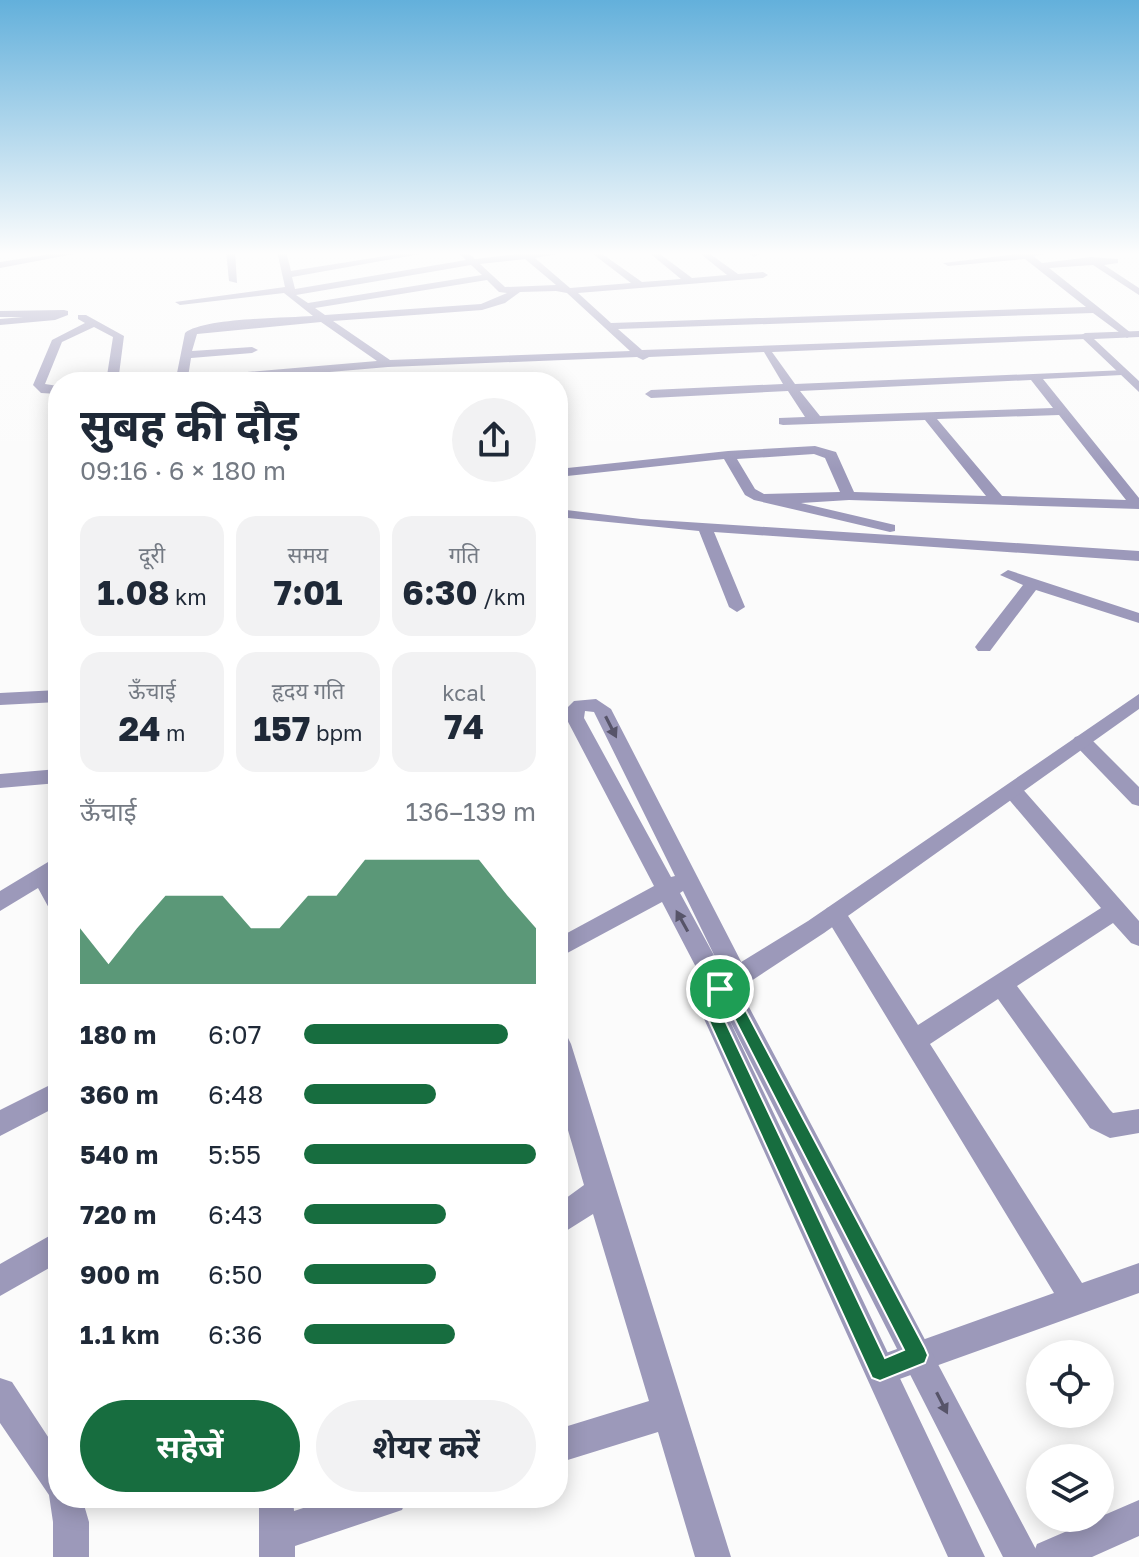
<!DOCTYPE html>
<html lang="hi">
<head>
<meta charset="utf-8">
<style>
  body { margin:0; font-family:"Golos Text","Noto Sans Devanagari",sans-serif; background:#f2f2f3; color:#1f2937; height:100vh; display:flex; flex-direction:column; font-size:30px; white-space:nowrap }
  * { box-sizing:border-box; margin:0 }
  p { font-size:26px; color:#747a83 }
  .icon { flex:none; width:44px; height:44px; fill:none; stroke:currentColor; stroke-width:2; stroke-linecap:round; stroke-linejoin:round }
  .map { position:relative; flex:1; overflow:hidden }
  .drawer { position:absolute; left:48px; top:372px; width:520px; height:1136px; display:flex; flex-direction:column; background:#fff; border-radius:32px; box-shadow:0 4px 20px #0003 }
  .drawer>* { flex:none }
  .controls { position:absolute; left:1026px; top:1340px; display:grid; gap:16px }
  .controls a { display:grid; place-items:center; width:88px; height:88px; border-radius:50%; background:#fff; box-shadow:0 4px 20px #0003; font-size:40px }
  .pin { position:absolute; display:grid; place-items:center; width:68px; height:68px; color:#fff; margin:-34px; border:4px solid #fff; border-radius:50%; box-shadow:0 2px 8px #0007 }
  .round { display:grid; place-items:center; flex:none; width:84px; height:84px; border-radius:42px; background:#f2f2f3 }
  .headline { display:flex; align-items:center; justify-content:space-between; height:136px; padding:0 32px }
  h1 { font-size:44px; font-weight:700; line-height:60px }
  .figures { display:grid; grid-template-columns:repeat(3,1fr); gap:12px; height:136px; padding:8px 32px }
  .figures div { display:grid; align-content:center; border-radius:20px; background:#f2f2f3; text-align:center }
  .figures b { font-size:34px; font-weight:700 }
  .figures small { font-size:22px; font-weight:400 }
  .figures p { font-size:22px }
  .chart { height:224px; padding:16px 32px }
  .chart p { display:flex; justify-content:space-between }
  .chart svg { width:100%; height:144px; margin-top:8px; fill:#176d3f; opacity:.7 }
  .cta { display:flex; gap:16px; margin-top:auto; padding:16px 32px }
  .cta a { flex:1; height:92px; border-radius:48px; background:#176d3f; color:#fff; font-size:32px; font-weight:700; line-height:92px; text-align:center }
  .cta a+a { background:#f2f2f3; color:#1f2937 }
  ul { padding:0 32px; list-style:none; font-size:26px }
  li { display:grid; grid-template-columns:128px 96px 1fr; align-items:center; height:60px }
  li i { height:20px; border-radius:10px; background:#176d3f }
  .map>svg:first-child { display:block }
</style>
</head>
<body>
<div class="map">
<svg width="1139" height="1557" viewBox="0 0 1139 1557">
  <rect width="100%" height="100%" fill="#fbfbfb"/>
  <g fill="none" stroke-linecap="round" stroke-linejoin="round">
    <!-- minor -->
    <path fill="#9c99ba" fill-rule="evenodd" d="M70,251h20l-90,17v-6z
      M226,251h9l2,32 -8,-2z
      M277,251h9l5,20 126,-20h20l-145,26 3,12 171,-29 -9,-9h9l9,8 45,-5 -2,-3h56l-39,7 35,30 61,-5 -42,-32h9l44,31 39,-3 -34,-28h9l36,27 35,-3 -30,-24h9l32,23 25,-2 5,3 -5,3 -185,15 33,30 475,-16 -61,-48 -77,7 -5,-3 76,-9 -2,-3h48l-32,5 9,7 49,-6 27,2v4l-14,2 35,23v7l-46,-30 -44,3 82,65 1,2 -5,3 -34,-25 -475,16 24,21 447,-16v4l-4,1 -313,13 23,32 331,-14v4l-4,1 -79,4 96,119v11l-290,-9 -48,3 94,22v6l-5,1 -136,-32 -9,-5 -21,-36 -166,18v-8l170,-18 87,-5 21,6 18,40 132,4 -61,-76 -142,5 -4,-1v-6l26,-1 -17,-26 -137,7 -6,-4 6,-4 132,-6 -19,-32 -115,5 -6,3 -6,-3 -249,10 -175,15h-48l11,-4 9,-45c18,-15 100,-15 128,-17l-29,-23 -104,12 -5,-3 110,-15zM525,259l31,26 -51,2 -25,-23zM471,265l11,10 -174,28 -12,-8zM487,280l12,12 8,1 -26,11 -156,11 -10,-7zM556,291l11,2 63,58 -240,9 -57,-39 149,-11 23,-7 15,-11zM321,322l56,39 -189,16 3,-19 61,-5 6,-3 -6,-3 -60,4 5,-17zM1031,380l22,28 -233,8 -20,-25zM1059,415l67,85 -124,-4 -65,-77zM814,454l11,4 15,34 -76,2 -9,-5 -18,-30z
      M746,251h10l3,3 -5,3z
      M64,310l4,1v4l-13,5 -55,5v-6l23,-2h-23v-6z
      M78,315h8l38,21 -6,46h-12l7,-45 -19,-10 -32,15 -17,42 13,2v8l-17,-1 -8,-8 19,-45 33,-17 -7,-4z
      M558,509l83,10 498,32v10l-425,-29 31,75 -8,5 -8,-5 -30,-76 -141,-14z
      M1008,570l131,43v10l-103,-33 -46,61h-12l-3,-4 3,-4 45,-58 -23,-10z
      M58,690v12l-58,3v-12z
      M596,699l15,10 138,268 -3,7 -9,3 -7,-3 2,5 -3,7 -9,3 -9,-3 -49,-94 -104,56v-20l96,-52 -88,-168v-9l8,-8zM585,711l9,1 81,164 -4,1 -87,-159zM683,891l33,68 -36,-66z
      M1082,735l7,2 50,50v19l-7,-2 -57,-59 -3,-4 3,-4z
      M58,769v14l-58,5v-14z
      M1013,784l7,2 119,135v25l-8,-3 -18,-20 -96,63 93,124 3,3 26,-4v24l-29,5 -20,-10 -92,-129 -68,45 152,239 57,-20v30l-259,93 -11,-5 -5,-11 5,-11 185,-66 -230,-379 3,-6 8,-3 8,3 75,117 183,-117 -95,-112 -3,-5z
      M58,856v19l-4,2 4,7v29l-8,-3 -12,-22 -38,23v-20z
      M558,1033l9,3 4,8 160,513h-36l-37,-125 -100,31v-34l91,-28 -56,-187 -35,22v-32l26,-19 -26,-89z
      M58,1081v25l-58,30v-26z
      M58,1231v32l-58,33v-32z
      M0,1378l12,4 46,70v46h24l7,24v35h-36v-35l-4,-27 -49,-72z
      M259,1498h34l1,13 40,-13h73l-5,12 -107,36v11h-36z
      M1139,1500v36l-47,21h-60l5,-13z"/>
    <!-- tertiary -->
    <path fill="#9c99ba" fill-rule="evenodd" d="M1139,331v6l-45,2 45,42v11l-59,-56 5,-3z
      M1139,694v15l-315,224 -88,58 13,16 291,550h-37l-275,-540 257,540h-37l-248,-547c3,-15 10,-25 20,-35l88,-54z"/>
  </g>
  <!-- one-way arrows -->
  <defs><path id="oneway-solid" d="M-6-.8H1V-3.2L6.5 0L1 3.2V.8H-6Z" transform="scale(2)"/></defs>
  <g fill="#575469">
    <use href="#oneway-solid" transform="translate(611 727) rotate(63)"/>
    <use href="#oneway-solid" transform="translate(682 921) rotate(-119)"/>
    <use href="#oneway-solid" transform="translate(942 1403) rotate(63)"/>
  </g>
  <!-- sky -->
  <linearGradient id="sky" x2="0" y2="1"><stop stop-color="#63b0db"/><stop offset="0.54" stop-color="#fdfdfd"/><stop offset="1" stop-color="#fdfdfd" stop-opacity="0"/></linearGradient>
  <rect width="1139" height="469" fill="url(#sky)"/>
  <!-- route -->
  <path fill="#176d3f" stroke="#fff" stroke-width="2" fill-rule="evenodd" d="M720,983l6,2 19,24 180,339 3,7 -3,8 -45,18 -8,-3 -168,-368 11,-25zM723,1004l11,14 170,332 -19,8 -165,-348z"/>
</svg>
<div class="controls">
<a><svg class="icon" aria-label="locate" viewBox="0 0 24 24"><circle cx="12" cy="12" r="6"/><path d="M12 2v4M12 18v4M2 12h4M18 12h4"/></svg></a>
<a><svg class="icon" aria-label="layers" viewBox="0 0 24 24"><path d="M12 4l9 5-9 5-9-5zM3 14l9 5 9-5"/></svg></a>
</div>
<div class="pin" style="left:720px;top:989px;background:#1e9e55"><svg class="icon" aria-label="arrive" viewBox="0 0 24 24"><path d="M6 21V4h12l-3 4 3 4H6"/></svg></div>
<section class="drawer">
<div class="headline"><div><h1>सुबह की दौड़</h1><p>09:16 · 6 × 180 m</p></div><a class="round"><svg class="icon" aria-label="share" viewBox="0 0 24 24"><path d="M12 15V3M7 8l5-5 5 5M5 13v7h14v-7"/></svg></a></div>
<div class="figures">
<div><p>दूरी</p><b>1.08<small> km</small></b></div>
<div><p>समय</p><b>7:01</b></div>
<div><p>गति</p><b>6:30<small> /km</small></b></div>
</div>
<div class="figures">
<div><p>ऊँचाई</p><b>24<small> m</small></b></div>
<div><p>हृदय गति</p><b>157<small> bpm</small></b></div>
<div><p>kcal</p><b>74</b></div>
</div>
<div class="chart"><p><span>ऊँचाई</span>136–139 m</p>
<svg viewBox="0 0 160 44" preserveAspectRatio="none"><path d="M0 44V27L10 38L20 27L30 17L40 17L50 17L60 27L70 27L80 17L90 17L100 6L110 6L120 6L130 6L140 6L150 17L160 27V44z"/></svg>
</div>
<ul>
<li><b>180 m</b>6:07<i style="width:88%"></i></li>
<li><b>360 m</b>6:48<i style="width:57%"></i></li>
<li><b>540 m</b>5:55<i style="width:100%"></i></li>
<li><b>720 m</b>6:43<i style="width:61%"></i></li>
<li><b>900 m</b>6:50<i style="width:57%"></i></li>
<li><b>1.1 km</b>6:36<i style="width:65%"></i></li>
</ul>
<div class="cta"><a>सहेजें</a><a>शेयर करें</a></div>
</section>
</div>
</body>
</html>
